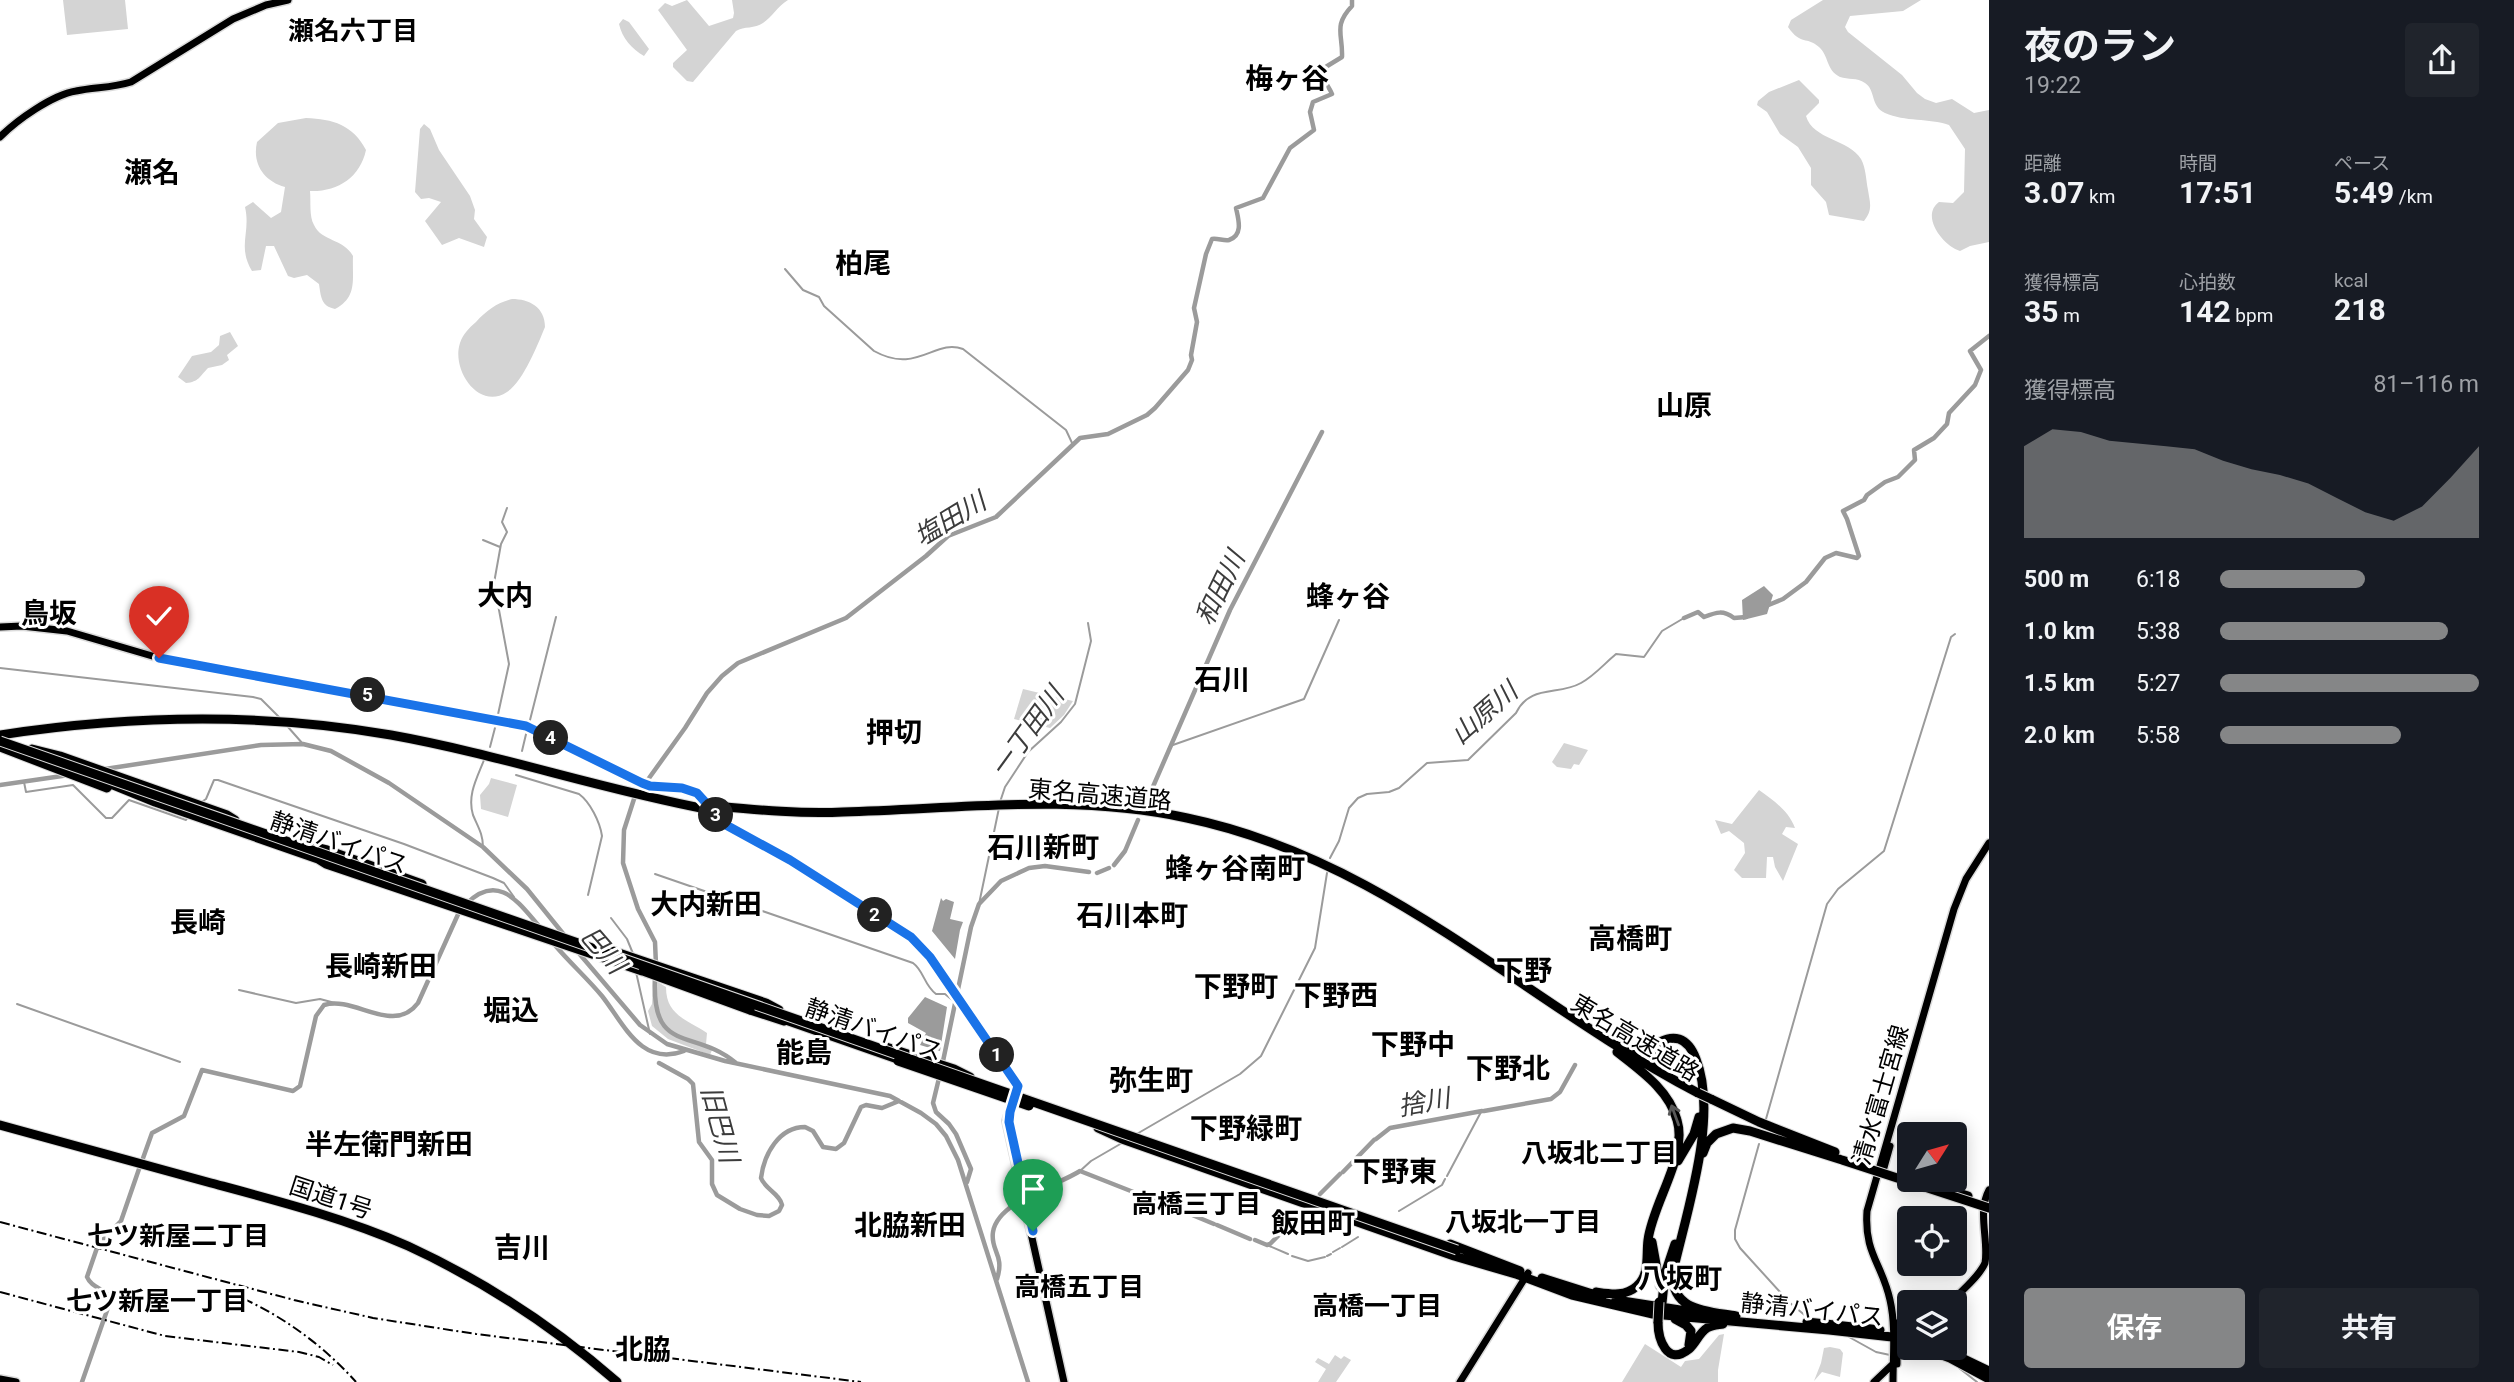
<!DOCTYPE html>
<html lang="ja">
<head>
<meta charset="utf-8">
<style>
  body { margin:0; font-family:Roboto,"Noto Sans JP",sans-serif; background:#20242c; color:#f1f3f6; height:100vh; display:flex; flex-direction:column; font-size:26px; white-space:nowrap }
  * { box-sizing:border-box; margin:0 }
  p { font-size:23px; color:#9ea1a6 }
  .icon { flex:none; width:38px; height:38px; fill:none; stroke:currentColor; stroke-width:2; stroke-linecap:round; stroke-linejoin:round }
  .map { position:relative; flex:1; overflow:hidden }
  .side { display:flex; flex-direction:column; background:#171b24; width:525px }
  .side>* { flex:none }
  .needle { width:46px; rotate:53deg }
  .fabs { position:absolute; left:1897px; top:1122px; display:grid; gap:14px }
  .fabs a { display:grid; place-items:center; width:70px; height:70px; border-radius:7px; background:#171b24; box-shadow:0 4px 18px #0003; font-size:35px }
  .pin { position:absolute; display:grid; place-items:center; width:60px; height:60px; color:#fff; margin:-72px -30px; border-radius:50% 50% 50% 0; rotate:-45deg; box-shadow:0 0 7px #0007 }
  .pin .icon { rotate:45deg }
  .km { position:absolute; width:35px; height:35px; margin:-18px; border-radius:50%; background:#222; color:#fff; font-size:19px; line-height:35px; text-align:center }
  .round { display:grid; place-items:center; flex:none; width:74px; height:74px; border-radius:7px; background:#20242c }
  .headline { display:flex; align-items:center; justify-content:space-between; height:119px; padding:0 35px }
  h1 { font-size:38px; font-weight:700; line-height:52px }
  .stats { display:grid; grid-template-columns:repeat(3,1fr); gap:10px; height:119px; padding:7px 35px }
  .stats div { display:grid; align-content:center }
  .stats b { font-size:30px; font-weight:700 }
  .stats small { font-size:19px; font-weight:400 }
  .stats p { font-size:19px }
  .chart { height:196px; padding:14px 35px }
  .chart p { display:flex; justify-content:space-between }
  .chart svg { width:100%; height:126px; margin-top:7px; fill:#858687; opacity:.7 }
  .button { display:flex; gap:14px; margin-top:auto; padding:14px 35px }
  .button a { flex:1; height:80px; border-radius:7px; background:#858687; color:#fff; font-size:28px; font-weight:700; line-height:80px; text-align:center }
  .button a+a { background:#20242c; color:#f1f3f6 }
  ul { padding:0 35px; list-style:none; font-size:23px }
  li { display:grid; grid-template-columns:112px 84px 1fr; align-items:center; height:52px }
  li i { height:18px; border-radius:9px; background:#858687 }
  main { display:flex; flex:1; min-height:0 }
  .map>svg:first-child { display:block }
</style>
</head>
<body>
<main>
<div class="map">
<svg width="1989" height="1382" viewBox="0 0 1989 1382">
  <rect width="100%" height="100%" fill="#fff"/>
  <!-- green -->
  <path fill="#d4d4d4" d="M63,0h62l3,29 -61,6z
    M687,0l22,26 24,-8 1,-5 -2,-13h56c-10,6 -16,17 -25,23 -8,6 -19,3 -27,8l-43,51 -6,-1 -14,-14v-4l14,-13 -29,-40 7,-7 7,3z
    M1823,0h98l-18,11 -53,5 -5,11 3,5 54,43 15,18 8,6 11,4 16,-4 22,14 15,-3v132l-19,4 -10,5c-17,-5 -40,-35 -21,-49l14,1 11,-11 1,-43 -16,-24c-20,-7 -44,-3 -64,-12 -15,-7 -9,-23 -20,-30 -8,-6 -17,-3 -25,-6 -14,-7 -11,-21 -21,-30 -12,-11 -18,-1 -31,-20l3,-7z
    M623,19l6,3 20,27 -5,7c-12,-7 -22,-18 -25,-32z
    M1799,80l20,20v3l-13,13c7,24 43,23 55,43 5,9 5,21 7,31 2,13 5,20 -4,31l-35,-6 -3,-13 -15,-17v-17l-13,-21 -18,-13 -13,-22 -10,-7 1,-4 11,-9z
    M306,118c27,1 47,7 60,32 -6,28 -29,42 -56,41 1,11 -1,25 4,34 8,17 29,13 39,31 -1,23 5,41 -18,53 -14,-3 -14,-12 -16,-25l-12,-9 -13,3 -6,-2 -14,-30h-8l-5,24 -9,1c-15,-25 -1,-38 -7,-64l8,-5 18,16 10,-6 4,-25c-21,-6 -33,-23 -28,-45l21,-19z
    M424,124l6,5 9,21 31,46 5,14 -1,9 13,18 -3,10 -25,-9 -17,7 -17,-24 16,-19 -12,-4 -8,1 -6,-7 5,-63z
    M512,299c17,0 33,8 33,28 -7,17 -22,55 -38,65 -28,19 -56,-22 -47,-49 3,-9 9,-15 16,-21 11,-12 21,-19 36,-23z
    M230,332l8,14 -11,9 2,5 -7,5 -14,3c-8,8 -9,14 -22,15l-8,-6 14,-21 19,-4 8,-7 1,-9z
    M1023,689l50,12 -9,14 -14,13 -36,-9z
    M1564,743l24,7 -9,15 -5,-1 -3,5 -14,-2 -5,-5z
    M491,778l26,7 -9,32 -27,-8 -1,-14 9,-11z
    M1759,790c15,11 29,20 36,38l-9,-1 -4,7 16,10 -15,37 -8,-14 -2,-10h-6l-1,21h-24l-8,-8 11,-17 -1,-10 -15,-12 -8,3 -6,-14 17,4z
    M653,979l13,8c0,28 20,32 41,46l-1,11 6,6 -2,5 -42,-16 -16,-13 -4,-15 4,-7z
    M1724,1334l-6,36v12h-96l23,-38 36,23 4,-6 14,-2 20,-24z
    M1830,1347l10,2 3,4 -3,24 -18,-5 -8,9 7,-18 3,-15z
    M1335,1355l6,4 3,-3 7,4 -15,22h-18l8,-13 -11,-7 3,-4 11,6z"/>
  <!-- water -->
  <path fill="#9b9b9b" d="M1764,586l9,9 -6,19 -24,6 -1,-20z
    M941,898l2,3 3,-2 8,3 -4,17 13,3 -3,8 -5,29 -23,-28z
    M925,997l22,10 -7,44 -20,-6 6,-12 -18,-10v-5z"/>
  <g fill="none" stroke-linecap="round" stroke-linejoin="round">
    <!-- stream -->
    <path stroke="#9b9b9b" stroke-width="2" d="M785,269l18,21 16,7 5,9 50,45c43,24 61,-13 89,-2l103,81 7,15
      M483,540l17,7
      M0,668l253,29 8,2 19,19
      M497,719l12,-55 -15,-81 7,-39 6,-12 -5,-10 5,-14
      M529,724l27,-107
      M288,727l15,17
      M1170,746l134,-47 35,-79
      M490,747l6,-23
      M522,751l5,-21
      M516,775l63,19c11,8 21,28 23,42l-14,59
      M24,782l2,10 47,-7 33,33h6l17,-18 57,20 2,-3
      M1000,802l5,-15 23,-35 33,-30 14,-18 16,-63 -3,-18
      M200,803l6,-4 8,-19h4l186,64 89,34 11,5 10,14
      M483,847c0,-13 -5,-20 -10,-32 -6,-20 4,-37 11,-55
      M1330,858l9,-17 10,-33 9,-10 9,-4 22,-2 10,-4 28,-25 41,-3 48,-47c14,-29 42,-17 65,-30 13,-7 23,-19 35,-29l28,3 18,-26 22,-13
      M655,874l258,89c11,8 11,22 23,31h9l11,9
      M979,904l20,-96
      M611,918l16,21 7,17
      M636,972l14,62
      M239,990l57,13 24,-4 15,4
      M17,1004l163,58
      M1766,1119l61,-215 11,-15 46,-38 67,-214 4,-3
      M1135,1135l105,-61 21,-18 54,-108 12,-75
      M1759,1144l-24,86v9l5,9 50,55 17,14
      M1080,1171l11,-10 31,-18
      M1447,1176l34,-64
      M1399,1211l43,-26 3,-6
      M1267,1245l21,9
      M1342,1247l16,-10
      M1333,1252l7,-4
      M1292,1256l16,5 17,-4
      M1327,1256l4,-2
      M1849,1337l27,15 14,3
      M1900,1356l29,-2
      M1959,1368l18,14"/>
    <!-- river -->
    <path stroke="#9b9b9b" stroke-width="4.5" d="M1766,606l17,-7 23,-17 19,-24 11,-5 21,5 2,-2 -12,-37 -4,-8 21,-11 3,-5 18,-13 13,-5 17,-17 -1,-10 20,-12 13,-14 2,-11 26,-28 6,-15 -11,-19 19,-15
      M1684,618l14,-6 6,5c13,-5 19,-7 30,1l12,-1
      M105,769l156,-24 42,-1 28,7 58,32 94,64 44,42 38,47
      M0,785l69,-10
      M1145,805l85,-195 92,-178
      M1114,865l11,-14 13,-31
      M1097,873l12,-5
      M466,904c32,-32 52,-2 73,22
      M554,944c15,18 33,34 48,52 22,28 39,71 82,55
      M577,951l63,74 27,19 58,17 165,35 31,17 15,11 10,12 12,24 70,222
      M656,965l-1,-23 -17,-33 -15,-46 1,-33 10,-31 51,-71 22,-35 15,-17 16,-13 108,-45 80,-62 22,-20 48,-19 84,-79 28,-4 39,-19 8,-7 33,-38 4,-10 -1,-5 6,-33 -3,-14 12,-54 6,-15c5,-1 12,2 17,1 15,-5 9,-22 7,-32l27,-10 27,-50 24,-18 -4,-18 3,-10 19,-8c-4,-10 -11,-14 -8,-26l18,-11c1,-23 -9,-31 10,-51v-6
      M655,977c-4,79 38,50 81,86
      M659,1063l29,16 5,5 6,58 13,18v24l5,11 23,14 17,6 12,1 10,-5 3,-6c-2,-11 -17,-16 -21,-27 3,-24 18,-51 44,-51l8,4 10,16 13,2 8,-6 17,-36 5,-2 16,3 17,-7
      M942,1066l29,-139 8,-23 22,-23 28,-13 16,-2 44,6
      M940,1074l-7,29 3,9 13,12 7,10 15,35 -4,13
      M1484,1111l67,-12 9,-7 15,-27
      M1376,1139l14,-11 92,-17
      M142,1161l10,-28 32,-17 18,-46 91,21 7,-5 16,-70 8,-11c30,-10 69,31 94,-2l42,-93
      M1343,1172l31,-32
      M1320,1194l20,-20
      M1147,1197l24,9
      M1173,1207l41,17
      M1217,1225l33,14
      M1255,1240l12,5 3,-1 35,-35
      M997,1279c8,-25 -7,-28 -4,-47 5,-31 64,-46 87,-61l66,26
      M82,1382l29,-83c-5,-11 -19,-10 -24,-22l11,-32 23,-24 18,-52"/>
    <defs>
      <path id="major" d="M0,137c17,-17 52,-42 76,-46 18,-4 36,-3 55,-9l102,-63 33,-14 22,-5
        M0,627l22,-1 45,5 92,27 367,68 116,57 8,3 32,2 15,5 29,32 64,35 121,77 11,10 97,139
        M1014,1095l-8,26 58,261
        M1883,1171l7,-25
        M1951,1302c11,-12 28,-25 34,-39 4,-23 -8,-51 4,-73
        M1897,1323v41
        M0,1379l16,3
        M1460,1382l68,-109
        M1874,1382l21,-20
        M1893,1382c0,-26 3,-56 -3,-82 -8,-37 -26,-46 -23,-89l87,-302 12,-30 23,-36"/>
      <path id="highway" d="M0,735c131,-20 260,-23 391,0 106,19 209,54 315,74
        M0,747l107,41
        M32,749l28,7 167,59 8,5
        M101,780l54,22 163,57 8,5 322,109
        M716,806c43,4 85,8 127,6 117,-3 228,-19 344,6 201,42 335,183 511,275
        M306,845l21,5 95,34
        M610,950l156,53 13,7
        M750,1010l34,11
        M780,1018l126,44
        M1622,1046c7,2 14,4 21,3 13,-3 23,-14 36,-10 9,3 14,12 17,20 23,58 -10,154 -23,213 -3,39 34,39 63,44
        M886,1047l68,22 16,8
        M1665,1073c-10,-11 -12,-23 2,-31
        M1711,1099l48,23 76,30
        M0,1125c70,19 140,38 211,58 67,18 133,35 197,63 76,35 146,81 209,136
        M1098,1128l24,11 332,117 65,19
        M1703,1153l4,-10 9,-9 17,-6 17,3 89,28
        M1678,1161l16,-27 5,-17
        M1917,1180l51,16
        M1652,1242l8,44
        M1450,1244l70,27
        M1516,1274l56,21 81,19 176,16 63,7 17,5
        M1542,1278l60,19
        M1596,1292c14,2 29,5 41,-6 13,-11 9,-31 11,-46 5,-38 40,-84 29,-120 -8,-30 -36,-49 -60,-68
        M1616,1300l83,13
        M1662,1303l3,-29 10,-30
        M1675,1319l11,6 5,6 -2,14
        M1658,1322c0,17 9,45 31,27 7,-6 10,-16 18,-21 5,-3 10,-3 16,-4
        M1807,1322l73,8
        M1923,1348l27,10 39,21
        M1941,1348l48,23"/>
    </defs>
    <!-- major casing -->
    <use href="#major" stroke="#dbdbdb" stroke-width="10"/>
    <!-- highway casing -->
    <use href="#highway" stroke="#dbdbdb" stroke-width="11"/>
    <!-- major -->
    <use href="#major" stroke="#000" stroke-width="7"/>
    <!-- highway -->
    <use href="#highway" stroke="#000" stroke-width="9"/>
    <!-- rail -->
    <path stroke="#000" stroke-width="2" stroke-dasharray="10 3.5 2 3.5" stroke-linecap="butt" d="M0,1222l294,78 79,18 103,16 385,48
      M226,1291c51,21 93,50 130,91
      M0,1292l165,44 134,16 20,5 14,8"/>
    <defs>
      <path id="highway-bridge" d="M0,741l1457,509
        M704,804l12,2
        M643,971l107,39
        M898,1061l131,45
        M1698,1093l13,6
        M1842,1160l147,48
        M1658,1322l1,-20"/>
    </defs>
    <!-- highway-bridge casing -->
    <use href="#highway-bridge" stroke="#dbdbdb" stroke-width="11" stroke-linecap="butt"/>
    <!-- highway-bridge -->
    <use href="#highway-bridge" stroke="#000" stroke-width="9"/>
  </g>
  <!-- one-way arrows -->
  <defs><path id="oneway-shaft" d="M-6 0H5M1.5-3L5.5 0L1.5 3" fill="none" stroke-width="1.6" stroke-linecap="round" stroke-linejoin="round" transform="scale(1.75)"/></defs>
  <use stroke="#595959" href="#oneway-shaft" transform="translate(1675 1115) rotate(-110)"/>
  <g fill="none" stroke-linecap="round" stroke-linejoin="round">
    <defs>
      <path id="route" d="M159,658l367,68 116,57 8,3 32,2 15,5 29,32 64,35 121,77 19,20 88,129 -8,26 -1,10 24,109"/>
    </defs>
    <!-- route casing -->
    <use href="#route" stroke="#fff" stroke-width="14"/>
    <!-- route -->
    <use href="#route" stroke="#1a73e8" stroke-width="9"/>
  </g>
  <g text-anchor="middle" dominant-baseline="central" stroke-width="6" stroke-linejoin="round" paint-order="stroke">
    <!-- street labels -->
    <g font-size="24" fill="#000" stroke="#fff">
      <text transform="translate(1100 795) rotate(5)">東名高速道路</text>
      <text transform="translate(339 843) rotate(19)">静清バイパス</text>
      <text transform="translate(874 1030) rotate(19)">静清バイパス</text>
      <text transform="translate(1635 1038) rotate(31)">東名高速道路</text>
      <text transform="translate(1881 1095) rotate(-74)">清水富士宮線</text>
      <text transform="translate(331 1198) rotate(18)">国道1号</text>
      <text transform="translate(1812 1310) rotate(6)">静清バイパス</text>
    </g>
    <!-- neighbourhood labels -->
    <g font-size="26" font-weight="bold" fill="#000" stroke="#fff">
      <text x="353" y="31">瀬名六丁目</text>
      <text x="1599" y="1153">八坂北二丁目</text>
      <text x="1196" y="1204">高橋三丁目</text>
      <text x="1523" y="1222">八坂北一丁目</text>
      <text x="178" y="1236">七ツ新屋二丁目</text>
      <text x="1079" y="1287">高橋五丁目</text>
      <text x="157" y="1301">七ツ新屋一丁目</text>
      <text x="1377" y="1306">高橋一丁目</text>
    </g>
    <!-- water labels -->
    <g font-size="26" font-style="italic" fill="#3c3c3c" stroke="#fff">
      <text transform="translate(950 519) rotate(-31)">塩田川</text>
      <text transform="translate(1220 588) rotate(-64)">和田川</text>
      <text transform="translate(1484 713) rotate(-41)">山原川</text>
      <text transform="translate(1027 732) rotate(-54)">一丁田川</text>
      <text transform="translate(603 950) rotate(49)">巴川</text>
      <text transform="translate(1424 1102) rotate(-10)">捨川</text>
      <text transform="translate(720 1124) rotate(75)">旧巴川</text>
    </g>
    <!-- quarter labels -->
    <g font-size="28" font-weight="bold" fill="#000" stroke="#fff">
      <text x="1287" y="78">梅ヶ谷</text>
      <text x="152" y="172">瀬名</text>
      <text x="863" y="263">柏尾</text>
      <text x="1684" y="405">山原</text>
      <text x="505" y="595">大内</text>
      <text x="1348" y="596">蜂ヶ谷</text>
      <text x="49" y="613">鳥坂</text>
      <text x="1222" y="679">石川</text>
      <text x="894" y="732">押切</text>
      <text x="1043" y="847">石川新町</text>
      <text x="1235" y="868">蜂ヶ谷南町</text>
      <text x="706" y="904">大内新田</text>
      <text x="1132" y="915">石川本町</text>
      <text x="198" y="922">長崎</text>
      <text x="1630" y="938">高橋町</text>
      <text x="381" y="966">長崎新田</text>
      <text x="1524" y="970">下野</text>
      <text x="1236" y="986">下野町</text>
      <text x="1336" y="995">下野西</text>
      <text x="511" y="1010">堀込</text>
      <text x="1413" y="1044">下野中</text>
      <text x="804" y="1052">能島</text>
      <text x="1508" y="1068">下野北</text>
      <text x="1151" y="1080">弥生町</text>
      <text x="1246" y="1128">下野緑町</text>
      <text x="389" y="1144">半左衛門新田</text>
      <text x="1395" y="1171">下野東</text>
      <text x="1313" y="1223">飯田町</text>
      <text x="910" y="1225">北脇新田</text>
      <text x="522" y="1247">吉川</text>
      <text x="1680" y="1278">八坂町</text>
      <text x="643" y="1349">北脇</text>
    </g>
  </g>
</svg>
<div class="fabs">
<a><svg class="needle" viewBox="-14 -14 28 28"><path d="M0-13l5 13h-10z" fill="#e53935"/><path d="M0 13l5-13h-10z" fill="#9ea1a6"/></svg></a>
<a><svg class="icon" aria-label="locate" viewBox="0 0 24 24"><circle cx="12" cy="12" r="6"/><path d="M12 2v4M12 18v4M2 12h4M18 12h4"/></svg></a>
<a><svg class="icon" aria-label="layers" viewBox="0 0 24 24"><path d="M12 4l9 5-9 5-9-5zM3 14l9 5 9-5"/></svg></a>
</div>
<div class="pin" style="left:1033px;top:1231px;background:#1e9e55"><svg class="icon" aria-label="arrive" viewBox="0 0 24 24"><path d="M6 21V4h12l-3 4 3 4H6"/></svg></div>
<div class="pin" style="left:159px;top:658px;background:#d93025"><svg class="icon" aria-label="check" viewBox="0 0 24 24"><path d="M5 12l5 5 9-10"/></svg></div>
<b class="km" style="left:997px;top:1055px">1</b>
<b class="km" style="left:875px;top:915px">2</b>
<b class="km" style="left:716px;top:815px">3</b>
<b class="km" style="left:551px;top:738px">4</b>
<b class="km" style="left:368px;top:695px">5</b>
</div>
<section class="side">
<div class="headline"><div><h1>夜のラン</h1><p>19:22</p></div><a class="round"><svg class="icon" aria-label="share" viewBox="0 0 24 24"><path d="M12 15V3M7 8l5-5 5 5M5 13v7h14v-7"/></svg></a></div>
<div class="stats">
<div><p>距離</p><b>3.07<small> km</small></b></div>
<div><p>時間</p><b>17:51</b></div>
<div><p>ペース</p><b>5:49<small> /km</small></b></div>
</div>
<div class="stats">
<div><p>獲得標高</p><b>35<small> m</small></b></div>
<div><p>心拍数</p><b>142<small> bpm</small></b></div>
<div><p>kcal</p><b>218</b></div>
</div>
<div class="chart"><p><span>獲得標高</span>81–116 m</p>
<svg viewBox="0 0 160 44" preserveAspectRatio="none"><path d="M0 44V12L10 6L20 7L30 10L40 11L50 12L60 13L70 17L80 20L90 22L100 25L110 30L120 35L130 38L140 33L150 23L160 12V44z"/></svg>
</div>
<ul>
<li><b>500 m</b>6:18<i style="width:56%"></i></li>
<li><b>1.0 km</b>5:38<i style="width:88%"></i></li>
<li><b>1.5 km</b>5:27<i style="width:100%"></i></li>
<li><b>2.0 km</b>5:58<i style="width:70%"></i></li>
</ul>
<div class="button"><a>保存</a><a>共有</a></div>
</section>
</main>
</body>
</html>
